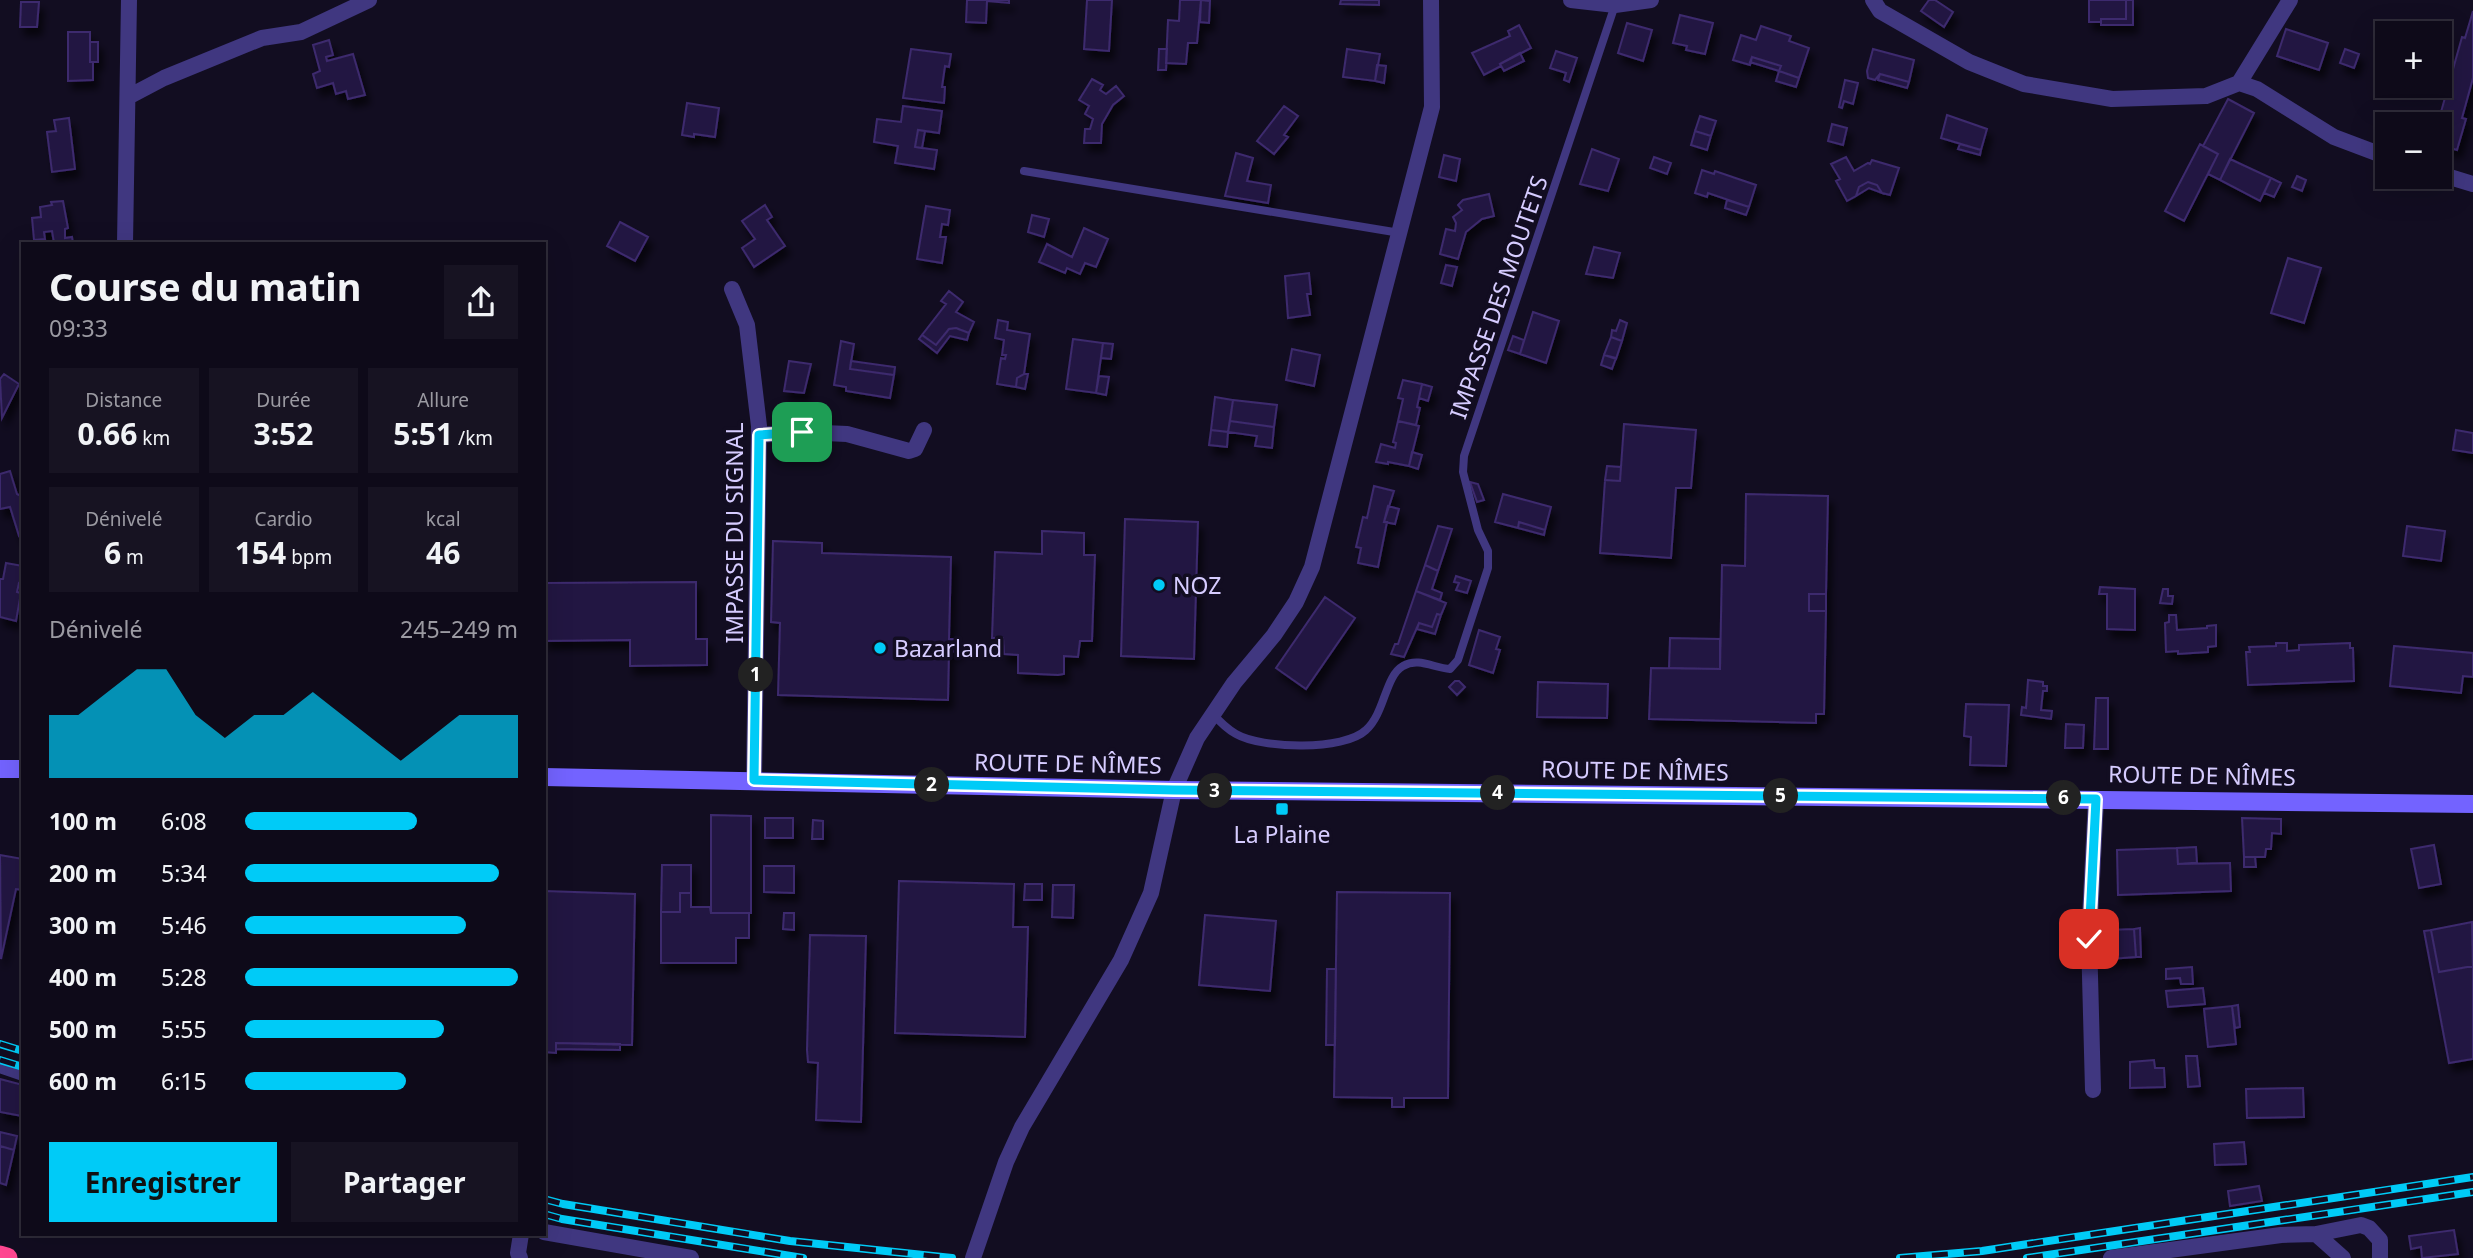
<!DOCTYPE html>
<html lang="fr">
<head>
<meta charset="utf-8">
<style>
  body { margin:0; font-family:"Noto Sans",sans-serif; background:#171322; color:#f1f3f6; height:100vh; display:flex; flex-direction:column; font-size:26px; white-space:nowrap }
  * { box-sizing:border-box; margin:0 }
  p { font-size:23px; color:#9b9aa2 }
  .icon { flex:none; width:38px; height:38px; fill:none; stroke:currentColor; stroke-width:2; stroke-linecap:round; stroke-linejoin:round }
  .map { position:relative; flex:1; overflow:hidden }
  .panel { position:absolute; left:21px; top:242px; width:525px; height:994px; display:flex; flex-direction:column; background:#0e0a19; border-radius:0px; box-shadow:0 7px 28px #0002,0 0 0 2px #2e2b38 }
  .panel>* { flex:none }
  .controls { position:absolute; left:2375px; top:21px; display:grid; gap:14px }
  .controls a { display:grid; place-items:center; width:77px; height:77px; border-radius:0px; background:#0e0a19; box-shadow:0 7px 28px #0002,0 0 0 2px #2e2b38; font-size:35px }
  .pin { position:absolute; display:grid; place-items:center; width:60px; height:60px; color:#fff; margin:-30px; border-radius:14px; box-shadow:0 4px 10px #0006 }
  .km { position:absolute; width:35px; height:35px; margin:-18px; border-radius:50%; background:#222; color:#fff; font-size:19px; line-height:35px; text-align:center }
  .round { display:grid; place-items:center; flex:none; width:74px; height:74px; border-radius:0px; background:#171322 }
  .head { display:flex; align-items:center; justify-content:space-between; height:119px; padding:0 28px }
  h1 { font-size:38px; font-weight:700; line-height:52px }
  .stats { display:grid; grid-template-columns:repeat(3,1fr); gap:10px; height:119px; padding:7px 28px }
  .stats div { display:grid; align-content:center; border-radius:0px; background:#171322; text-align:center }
  .stats b { font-size:30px; font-weight:700 }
  .stats small { font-size:19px; font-weight:400 }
  .stats p { font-size:19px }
  .chart { height:196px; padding:14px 28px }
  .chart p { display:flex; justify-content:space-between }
  .chart svg { width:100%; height:126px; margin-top:7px; fill:#00cbf7; opacity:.7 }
  .button { display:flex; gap:14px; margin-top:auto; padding:14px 28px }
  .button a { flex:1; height:80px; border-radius:0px; background:#00cbf7; color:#111; font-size:28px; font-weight:700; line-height:80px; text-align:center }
  .button a+a { background:#171322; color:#f1f3f6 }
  ul { padding:0 28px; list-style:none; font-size:23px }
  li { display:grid; grid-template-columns:112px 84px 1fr; align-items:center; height:52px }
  li i { height:18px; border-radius:9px; background:#00cbf7 }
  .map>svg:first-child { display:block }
</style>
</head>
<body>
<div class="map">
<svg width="2473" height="1258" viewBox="0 0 2473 1258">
  <defs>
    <filter id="shadow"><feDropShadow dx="4.5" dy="8" stdDeviation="3.5" flood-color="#0009"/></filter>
  </defs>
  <rect width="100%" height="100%" fill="#120d21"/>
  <!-- building -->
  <path fill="#241942" stroke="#3d2a6e" stroke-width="2" filter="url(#shadow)" d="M967,0h42v3l-22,-2 -1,22 -20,-1z
    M1087,0h25l-3,51 -25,-2z
    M1180,0h30h-9l-4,43h-9l-2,21 -20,-1 2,-43 11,1z
    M1201,0l9,1 -1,22 -9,-1z
    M1341,0h38v5l-39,-1z
    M1929,0h6l18,12 -9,15 -23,-16z
    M2089,0h37v19h-25v3h-12z
    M2126,0h7v25h-32v-6h25z
    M21,2h18l-2,25h-17z
    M2473,11v67l-11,40 4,1 -9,31 -17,-5v-16l4,-16 -3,-1 21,-75 3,1z
    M1680,15l33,8 -8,31 -19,-4 1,-4 -14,-3z
    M1627,23l25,7 -9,31 -25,-8z
    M1519,25l12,23 -31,16 1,2 -17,9 -12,-22 38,-17 -2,-5z
    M1761,26l30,10 -2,5 20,7 -10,30 -20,-7 2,-5 -29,-9 -2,8 -17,-5 8,-25 15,5z
    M2286,29l42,14 -9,27 -42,-14z
    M68,32h22v30h3v18l-25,1z
    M329,40l4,15 -7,2 1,4 26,-7 12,41 -17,4 -2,-8 -10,3 -3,-11 -16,5 -4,-14 7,-3 -7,-26z
    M90,42h8v20h-8z
    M911,49l40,5 -2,13 -4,-1 -3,21h3l-1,16 -41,-5z
    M1159,49h8l-1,21h-8z
    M1347,49l33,5 -5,27 -32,-4z
    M1873,49l41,11 -5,22 -29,-8 -5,6 -7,-2 -1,-7z
    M2345,49l14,5 -5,14 -14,-5z
    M1556,51l21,7 -8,24 -5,-2 2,-7 -16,-5z
    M1520,53l4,8 -20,10 -4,-7z
    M1752,57l29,9 -2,5 -29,-9z
    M1377,65l9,1 -2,17 -9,-2z
    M1779,71l20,7 -3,9 -20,-6z
    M1880,74l29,8 -2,6 -29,-8z
    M1092,79l11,6 -3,5 6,4 10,-8 8,10 -11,9 -11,19 -1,19h-17l1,-14h5l3,-10 -8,-5 4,-8 -10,-6z
    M1845,80l13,3 -5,21 -9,-3 -2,7 -3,-1z
    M2228,99l26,14 -34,67 -12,-6 10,-20 -15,-8z
    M687,103l32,5 -4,29 -21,-3v3l-12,-2z
    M903,106l39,5 -3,22 -21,-3 -3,17 22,3 -3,19 -39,-6 3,-17 -24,-4 3,-23 24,3z
    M1284,106l14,10 -14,19 4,2 -14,17 -17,-13z
    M1947,115l40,14 -6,21 -40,-12z
    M1700,116l16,5 -5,15 -16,-5z
    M69,118l6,51 -23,3 -5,-40 9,-1 -2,-11z
    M1832,124l15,4 -4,17 -15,-4z
    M918,130l7,1 -3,17 -7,-1z
    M1695,131l16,5 -4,14 -16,-5z
    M1960,144l21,6 -1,5 -22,-6z
    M2200,144l18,10 -34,67 -19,-10z
    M1592,149l27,10 -11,32 -28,-7z
    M1236,153l17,5 -6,23 24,4 -3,18 -43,-7z
    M1444,155l16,4 -4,22 -17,-4z
    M1654,157l17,6 -4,11 -17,-6z
    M1846,157l8,14 14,-8 2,1 2,-4 27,8 -9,27 -8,-2 -5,-8 -9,-3 -9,5 -3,9 -9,5 -11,-20 4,-2 -9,-15z
    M2230,159l41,19 -11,23 -40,-21z
    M1702,170l12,4 1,-3 41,14 -7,22 -41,-14 -1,4 -12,-4z
    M2297,176l9,4 -4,11 -10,-4z
    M2271,178l10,5 -7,14 -10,-4z
    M1868,182l9,3 5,8 -13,-5 -13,8 3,-9z
    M1489,194l5,22 -12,3 -16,13 -8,27 -18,-5 6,-25 9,2 1,-8 -3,-6 9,-7 -4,-5 5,-5z
    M1727,200l22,7 -3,8 -21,-7z
    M63,201l5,27 -3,1v9l7,-1 1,6h-19l-2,-12 -8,1 1,7 -11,1 -2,-22 9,-1 -1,-10 12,-2 -1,-3z
    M765,205l7,12 -5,3 18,26 -31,21 -12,-19 13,-9 -13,-18z
    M926,206l24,4 -2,15 -6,-1 -2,13h6l-4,26 -25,-4z
    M1032,215l17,4 -5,18 -16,-5z
    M620,222l28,15 -13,24 -28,-15z
    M1084,228l24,11 -12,28 -11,-4 -5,11 -13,-6 -2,5 -26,-11 8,-18 25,13z
    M1594,247l26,6 -7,25 -27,-4z
    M2288,258l33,10 -17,55 -33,-10z
    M1446,265l11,2 -5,19 -11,-3z
    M1309,273l2,21h-4l3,21 -22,3 -3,-42z
    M949,291l14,11 -7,10 18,10 -5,11 -13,-5 -7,1 -13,16 -14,-10 24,-31 -5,-3z
    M1533,312l26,9 -13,42 -26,-9z
    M998,320l10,2 -1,8 23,4 -6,40 -7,4 -1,9 -19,-3 4,-26 4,1 1,-4h-4l2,-15 -9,-2z
    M1620,320l7,3 -5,18 -11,-4 1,-7 4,1z
    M956,328l13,5 -2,7 -17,-4 -13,17 -18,-14 3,-4 14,10 13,-16z
    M1513,336l11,4 -4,14 -12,-4z
    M1611,337l11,4 -6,18 -12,-4z
    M1073,339l30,4 -7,50 -30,-4z
    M841,341l13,3 -4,25 44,6 -4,23 -44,-7v-4l-12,-2z
    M1103,343l10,1 -2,15 -10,-1z
    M1292,349l28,6 -6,31 -28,-6z
    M1604,355l12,3 -4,11 -11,-4z
    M789,361l22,3 -7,29 -20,-2z
    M851,361l44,6 -1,8 -44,-6z
    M4,374l15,10 -17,34 -2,-39z
    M1024,374h4l-3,15 -9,-2 1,-9z
    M1099,376l10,1 -3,18 -10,-2z
    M1403,380l19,4 -5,23 3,1 -4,17 -18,-4 5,-22 -5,-1z
    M1422,384l10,3 -4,14 -9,-3z
    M1215,397l18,3 -5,32 -17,-2z
    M1233,400l44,5 -3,22 -44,-6z
    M1230,421l44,6 -2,21 -17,-2 2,-10 -29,-4z
    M1398,421l21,5 -10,40 -21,-4v2l-12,-2 5,-18 14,4 1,-5 -3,-1z
    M1624,424l72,6 -5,58h-15l-5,70 -71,-5 5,-73 15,1z
    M1211,430l17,2 -1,15 -18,-2z
    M2456,430l17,3v20l-20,-3z
    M1412,452l10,3 -4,14 -9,-3z
    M1607,466l14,1 -1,14 -15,-1z
    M10,471l7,23 6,3v37l-4,2 -9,-29 -10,2v-35z
    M1470,482l8,2 6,16 -7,2z
    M1374,486l20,5 -10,31h3l-9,45 -20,-4 3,-15 -5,-1 7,-30 4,1z
    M1503,494l48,13 -6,23 -26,-8 -1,6 -23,-6z
    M1746,494l82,2 -2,98h-17v17h17l-2,103h-8v9l-167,-4 2,-51 69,1 2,-104 23,1z
    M1388,506l11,3 -4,15 -11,-2z
    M1125,519l73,3 -4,137 -73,-3z
    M1519,522l26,8 -1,5 -26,-7z
    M1438,526l14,3 -14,42 -13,-6z
    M2407,526l38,5 -4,30 -38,-5z
    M1042,531l42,2v22h11l-3,86h-12l-2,16 -14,-1v18l-6,1 -40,-2v-18l-14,-1 -1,-16h-11l3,-86 47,2z
    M773,541l49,2v10l129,4 -2,82h8v13l-8,-1 -1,49 -170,-5 2,-72 -9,-1z
    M6,563l17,3v18l-4,-1 -2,9 4,1 -5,28 -16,-4v-38h3z
    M1425,565l13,6 -6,18 10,4 -2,7 -24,-9z
    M1456,576l15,5 -4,12 -11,-3 3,-7 -5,-1z
    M696,582v57h11v26l-77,1v-26l-86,1v-58z
    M2100,587l35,2v41l-28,-1v-35h-8z
    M2163,589h5v7h5l-1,8 -12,-1z
    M1416,591l30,12 -5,12 -4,-1 -5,13 -13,-4 -15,34 -13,-3 4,-10h3z
    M1809,594h17v17h-17z
    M1325,597l30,21 -49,71 -30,-21z
    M1437,614l4,1 -6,19 -18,-5 2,-6 13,4z
    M2169,615h7l1,15 30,-2v-2l9,-1v21l-8,1v5l-30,2v-3l-12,1 -1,-29 4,-1z
    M1479,630l21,7 -4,12 4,1 -7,23 -24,-8z
    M1670,638l50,1v30l-51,-1z
    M2276,643h11v8l12,-1v-5l51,-2v5h3l1,33 -106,4 -2,-33h4l-1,-5 27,-1z
    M2394,646l79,7v24l-10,-1 -2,17 -71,-7z
    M2028,680l15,2v4h4v5h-4l-2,19 11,1 -1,8 -30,-4 1,-8 4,1z
    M1455,681h4l6,6 -8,8 -8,-8z
    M1538,682l70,2 -1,34 -70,-1z
    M2096,698h12v51h-14z
    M1966,704l43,1 -3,61 -36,-1 1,-28 -7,-1z
    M2066,724l18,1 -1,23h-18z
    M711,815l40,1v97h-40z
    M765,818h28v20h-28z
    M2242,818l39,1v15l-9,-1 -1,16h-5l-1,8h-21z
    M813,820l10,1v18h-11z
    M2434,845l7,39 -22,4 -8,-39z
    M2196,847l1,16 -19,1 -1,-16z
    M2177,848l1,16 52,-1 1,28 -113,4 -1,-45z
    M0,855l23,4v31l-7,-1 -15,70z
    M2244,857h11l1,10h-12z
    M662,865h29v28h-11v19h-19z
    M764,866h30v27l-30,-1z
    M899,881l115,3 -1,43h15l-3,110 -130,-4z
    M1025,884h17v16h-18z
    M1053,885h21l-1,33 -21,-1z
    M544,891l91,3 -3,151 -76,-2v10l-12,-1z
    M1337,892l113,1 -2,205h-44v9h-12v-9l-58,-1z
    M680,893h11v14h19l1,6h38v25h-13v25h-75v-51h19z
    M784,913h10v17l-11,-1z
    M1205,915l71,6 -6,70 -71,-6z
    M2472,922l1,44 -34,6 -8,-42z
    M2140,928l1,29h-5l-2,-28z
    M2134,929l2,28 -26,2 -2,-29z
    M2431,930l8,42 34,-6v93l-24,4 -25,-132z
    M810,935l56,1 -5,186 -45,-2 2,-57 -10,-1 -1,-12z
    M2192,967l1,17h-12l-1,-6 -14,1v-10z
    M1327,969h9l-1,76h-9z
    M2203,988l2,16 -37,3 -2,-16z
    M2238,1005l2,22 -5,1 -3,-22z
    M2232,1006l4,38 -28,3 -4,-38z
    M556,1043l64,1v6l-64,-1z
    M2186,1056h11l3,30 -12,1z
    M2154,1060l1,8h9l1,19 -35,1v-26z
    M0,1079l23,6 -1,31 -22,-4z
    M2303,1088l1,29 -57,1 -1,-29z
    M0,1132l17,4 -3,14 -14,-4z
    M2244,1142l2,22 -31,1 -1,-21z
    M0,1146l14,4 -8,35 -6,-2z
    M2259,1186l3,15 -32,5 -2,-15z
    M2454,1230l4,24 -36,4 -1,-11 -10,2 -2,-13z"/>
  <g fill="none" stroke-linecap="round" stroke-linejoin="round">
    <!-- lane -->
    <path stroke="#403780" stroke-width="8" d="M1024,171l376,62
      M1212,713c7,8 15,16 24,21 26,15 108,17 130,-4 19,-17 19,-54 37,-64 15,-9 31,2 47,3l8,-9 30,-92v-17l-10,-21 -15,-58 1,-16 151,-451"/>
    <!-- street -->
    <path stroke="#403780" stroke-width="16" d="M1571,0l44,5 36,-5
      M1873,0l7,11 89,51 55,22 88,15 94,-3 33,-13 18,6 77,48 53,20
      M2239,83l51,-83
      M128,97l36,-19 98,-40 39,-6 68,-32
      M2440,174l33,10
      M125,243l4,-243
      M732,289l15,36 12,101 -5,355
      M759,435l43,-3 45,2 62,17 6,-2 9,-19
      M0,1065l23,8
      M2093,1090l-4,-152 7,-139
      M544,1232l147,26
      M2316,1234l27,24
      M520,1258l-2,-5 3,-19
      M973,1258l33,-96 16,-35 99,-167 30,-67 23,-103 23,-52 37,-55 40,-48 22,-33 16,-35 120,-460 -1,-107
      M2111,1258l170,-23 35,-1 45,-9 8,3 11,12v18"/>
    <!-- secondary -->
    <path stroke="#7363ff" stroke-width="18" d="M0,769h23
      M544,777l630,13 1299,14"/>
    <!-- highway -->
    <path stroke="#ff4791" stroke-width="21" d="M0,1256l7,2"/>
    <defs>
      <path id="rail" d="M0,1044l23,7
        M0,1060l23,7
        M544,1199l19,5 227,37 162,17
        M544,1214l18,5 241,39
        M1900,1258l82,-7 491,-74
        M2027,1258l446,-66"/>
    </defs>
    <!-- rail casing -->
    <use href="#rail" stroke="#00cbf7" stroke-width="8"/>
    <!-- rail -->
    <use href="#rail" stroke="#120d21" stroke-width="5" stroke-dasharray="16" stroke-linecap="butt"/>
  </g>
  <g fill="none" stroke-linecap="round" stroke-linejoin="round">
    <defs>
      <path id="route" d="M802,432l-43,3 -5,345 420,10 922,9 -7,140"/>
    </defs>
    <!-- route casing -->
    <use href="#route" stroke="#fff" stroke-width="14"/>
    <!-- route -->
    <use href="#route" stroke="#00cbf7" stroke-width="9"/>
  </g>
  <!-- markers -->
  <g fill="#00cbf7" stroke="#120d21" stroke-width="2.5">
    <circle cx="1159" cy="585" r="7"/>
    <circle cx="880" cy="648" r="7"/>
    <rect x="1275" y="802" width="14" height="14" rx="3.5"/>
  </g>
  <g text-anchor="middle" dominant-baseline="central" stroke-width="7" stroke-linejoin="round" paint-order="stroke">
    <!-- street labels -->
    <g font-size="23" fill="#d6ccff" stroke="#120d21">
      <text transform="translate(1498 297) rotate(-71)">IMPASSE DES MOUTETS</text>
      <text transform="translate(734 533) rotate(-90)">IMPASSE DU SIGNAL</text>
      <text transform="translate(1068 763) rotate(1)">ROUTE DE NÎMES</text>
      <text transform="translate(1635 770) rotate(1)">ROUTE DE NÎMES</text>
      <text transform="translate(2202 775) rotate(1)">ROUTE DE NÎMES</text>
    </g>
    <!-- poi labels -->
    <g font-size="23" fill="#d6ccff" stroke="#120d21" text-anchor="start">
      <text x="1173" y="585">NOZ</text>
      <text x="894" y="648">Bazarland</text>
      <text x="1282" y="834" text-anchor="middle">La Plaine</text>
    </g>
  </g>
</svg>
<div class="controls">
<a>+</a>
<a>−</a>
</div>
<div class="pin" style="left:802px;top:432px;background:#1e9e55"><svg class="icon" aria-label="arrive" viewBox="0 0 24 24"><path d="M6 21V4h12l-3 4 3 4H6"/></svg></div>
<div class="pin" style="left:2089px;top:939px;background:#d93025"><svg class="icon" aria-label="check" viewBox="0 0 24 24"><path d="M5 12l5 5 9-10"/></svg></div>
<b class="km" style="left:756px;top:675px">1</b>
<b class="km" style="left:932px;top:785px">2</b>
<b class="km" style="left:1215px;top:791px">3</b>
<b class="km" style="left:1498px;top:793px">4</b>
<b class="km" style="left:1781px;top:796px">5</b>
<b class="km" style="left:2064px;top:798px">6</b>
<section class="panel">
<div class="head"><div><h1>Course du matin</h1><p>09:33</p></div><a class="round"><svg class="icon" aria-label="share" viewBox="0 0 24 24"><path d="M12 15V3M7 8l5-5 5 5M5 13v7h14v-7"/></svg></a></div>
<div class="stats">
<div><p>Distance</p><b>0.66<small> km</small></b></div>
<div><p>Durée</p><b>3:52</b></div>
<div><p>Allure</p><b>5:51<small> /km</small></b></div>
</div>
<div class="stats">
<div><p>Dénivelé</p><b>6<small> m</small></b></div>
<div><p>Cardio</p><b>154<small> bpm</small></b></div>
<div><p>kcal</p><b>46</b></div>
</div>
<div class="chart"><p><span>Dénivelé</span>245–249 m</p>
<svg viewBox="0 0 160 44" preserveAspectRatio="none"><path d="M0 44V22L10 22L20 14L30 6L40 6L50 22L60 30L70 22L80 22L90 14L100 22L110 30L120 38L130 30L140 22L150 22L160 22V44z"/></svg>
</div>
<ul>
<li><b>100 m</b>6:08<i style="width:63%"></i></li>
<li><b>200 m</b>5:34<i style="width:93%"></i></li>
<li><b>300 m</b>5:46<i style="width:81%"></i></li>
<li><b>400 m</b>5:28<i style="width:100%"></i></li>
<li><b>500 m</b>5:55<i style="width:73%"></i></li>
<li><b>600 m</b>6:15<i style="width:59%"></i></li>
</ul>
<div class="button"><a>Enregistrer</a><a>Partager</a></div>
</section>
</div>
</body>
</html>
